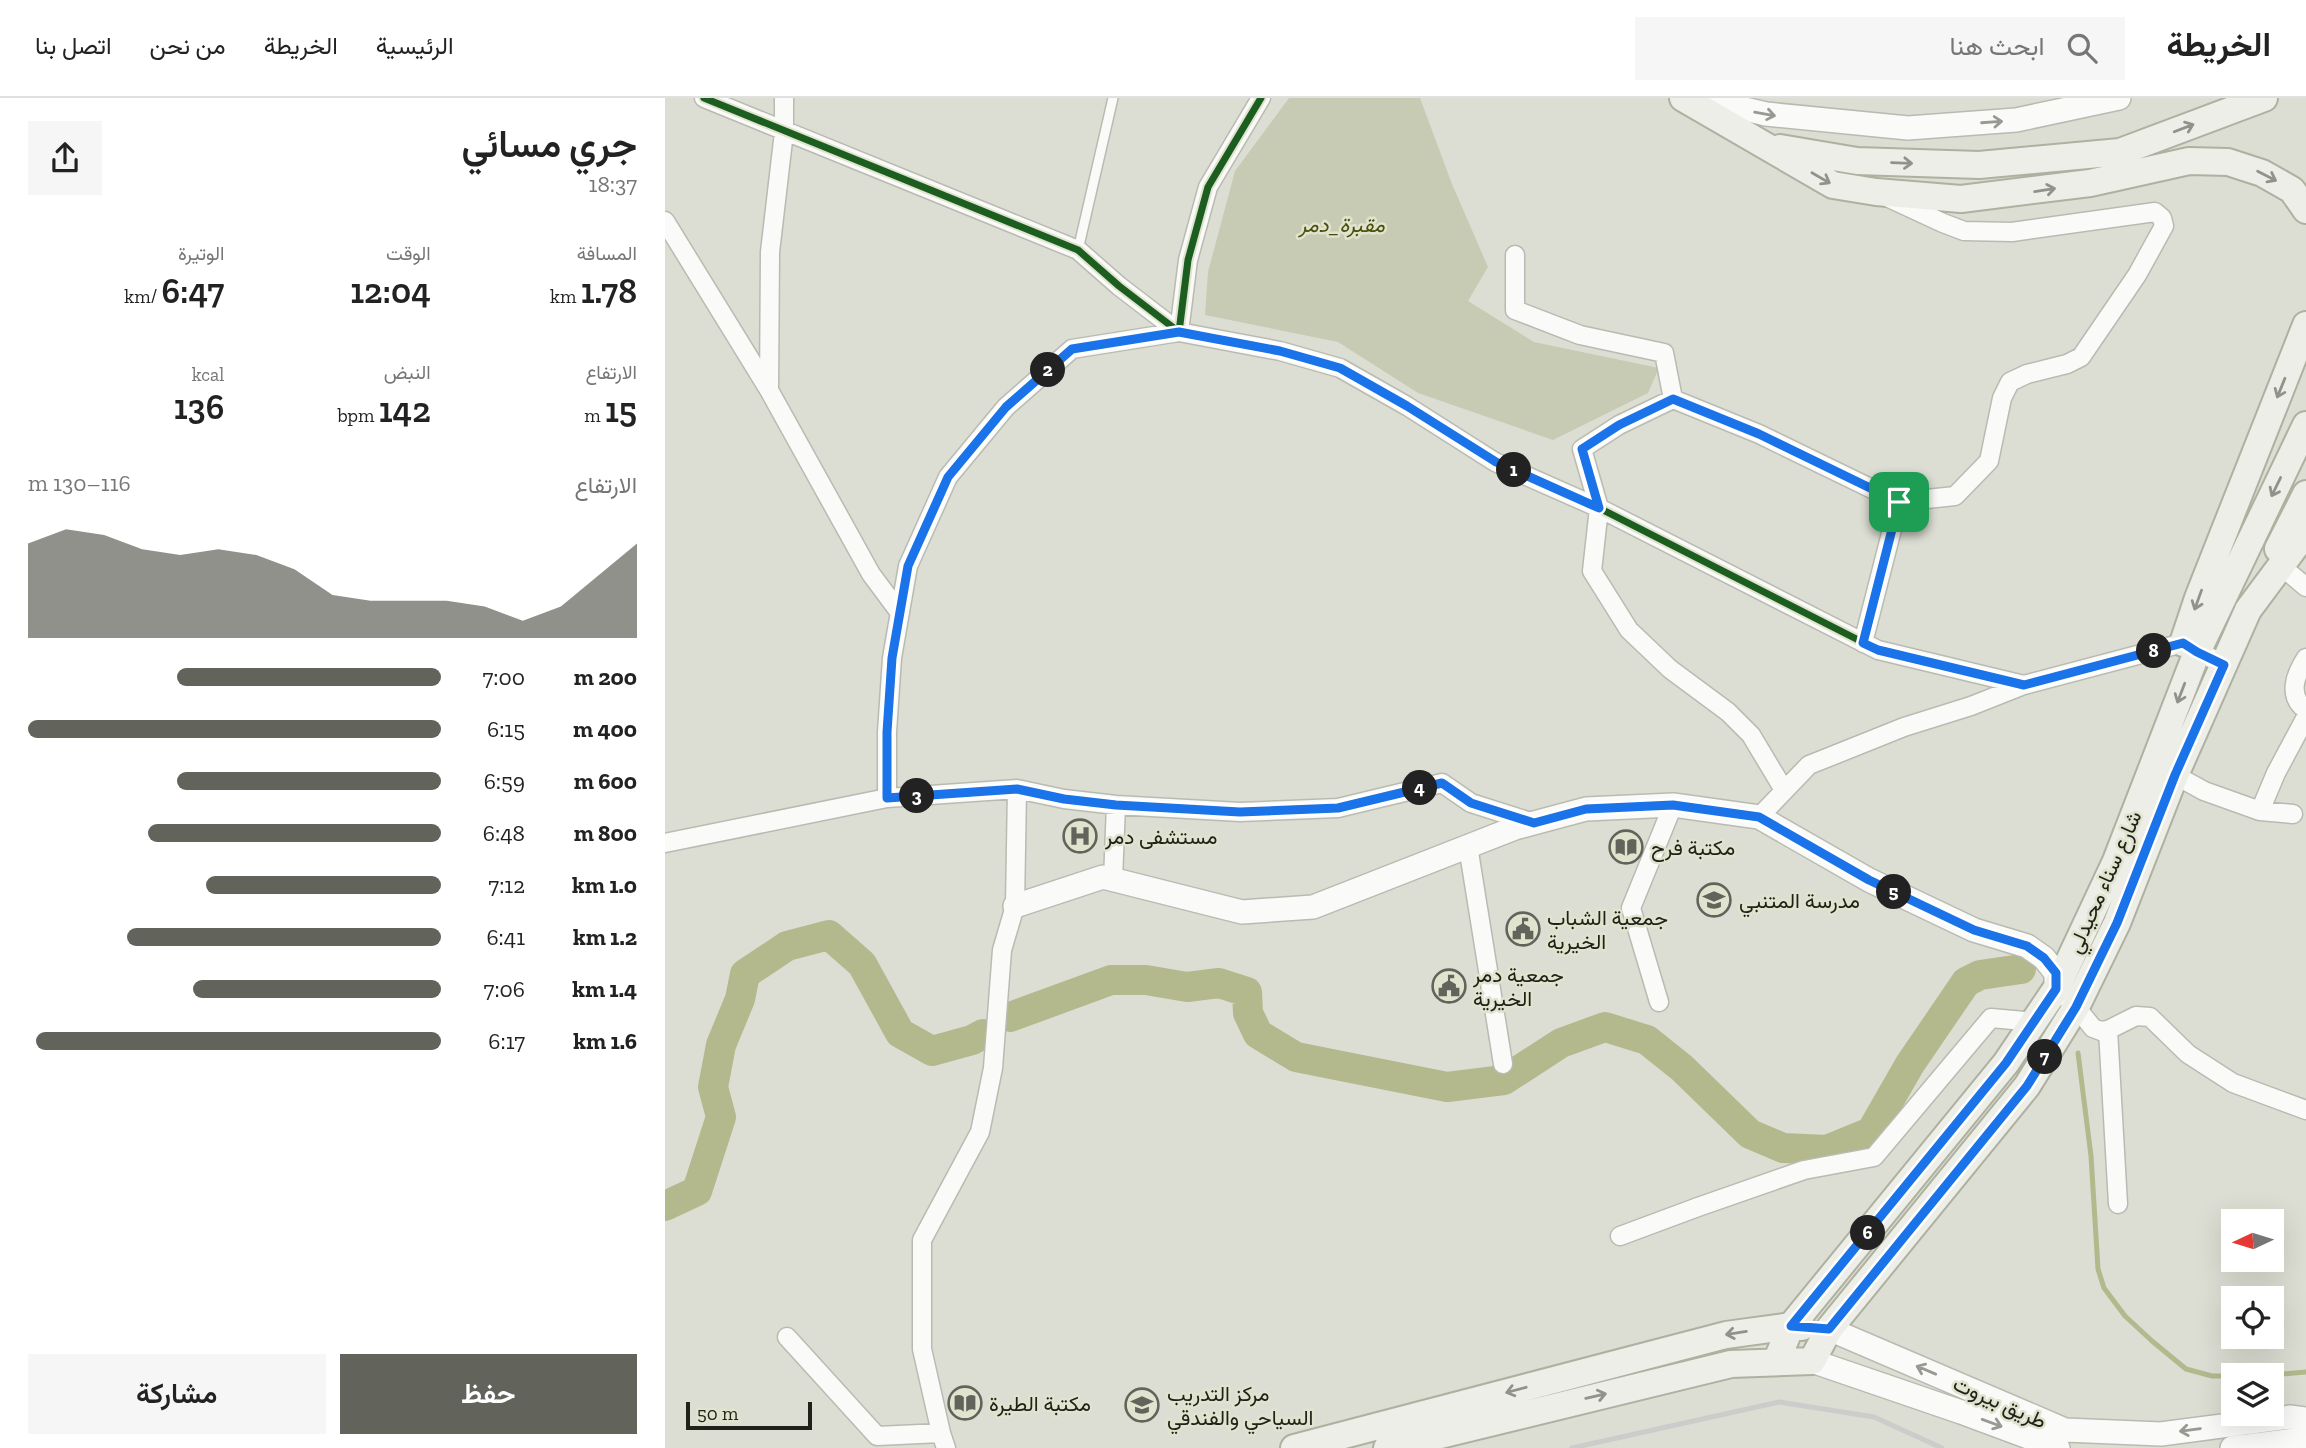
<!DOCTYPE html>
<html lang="ar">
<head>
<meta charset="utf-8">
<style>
  body { margin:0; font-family:"Zilla Slab",Vazirmatn,serif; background:#f6f6f6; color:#222; direction:rtl; height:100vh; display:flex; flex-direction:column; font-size:26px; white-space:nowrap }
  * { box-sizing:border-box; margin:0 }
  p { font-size:23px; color:#767676 }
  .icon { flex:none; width:38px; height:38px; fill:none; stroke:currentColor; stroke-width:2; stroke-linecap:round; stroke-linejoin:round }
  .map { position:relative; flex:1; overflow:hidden; direction:ltr }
  .details { display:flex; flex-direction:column; background:#fff; width:665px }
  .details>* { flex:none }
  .needle { width:46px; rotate:266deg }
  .buttons { position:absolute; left:1556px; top:1111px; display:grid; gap:14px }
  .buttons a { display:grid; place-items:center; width:63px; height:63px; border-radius:0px; background:#fff; box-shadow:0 7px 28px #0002; font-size:35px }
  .scale { position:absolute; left:21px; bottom:18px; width:126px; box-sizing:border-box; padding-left:7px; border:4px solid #202119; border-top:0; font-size:19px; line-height:24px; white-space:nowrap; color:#202119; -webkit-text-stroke:5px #e0e3ce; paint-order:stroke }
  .pin { position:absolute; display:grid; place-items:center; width:60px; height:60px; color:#fff; margin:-30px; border-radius:14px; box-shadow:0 4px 10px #0006 }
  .km { position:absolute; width:35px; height:35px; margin:-18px; border-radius:50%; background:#222; color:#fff; font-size:19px; line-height:35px; text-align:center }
  .round { display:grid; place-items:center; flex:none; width:74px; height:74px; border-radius:0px; background:#f6f6f6 }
  .headline { display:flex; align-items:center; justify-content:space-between; height:119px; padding:0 28px }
  h1 { font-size:38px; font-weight:600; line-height:52px }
  .stats { display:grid; grid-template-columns:repeat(3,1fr); gap:10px; height:119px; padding:7px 28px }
  .stats div { display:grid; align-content:center }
  .stats b { font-size:35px; font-weight:600 }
  .stats small { font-size:19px; font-weight:400 }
  .stats p { font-size:19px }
  .chart { height:196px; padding:14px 28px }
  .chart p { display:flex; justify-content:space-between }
  .chart svg { width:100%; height:126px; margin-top:7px; fill:#62635a; opacity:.7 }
  .primary-button { display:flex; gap:14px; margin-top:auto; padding:14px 28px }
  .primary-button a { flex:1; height:80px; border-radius:0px; background:#62635a; color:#fff; font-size:28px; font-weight:600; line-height:80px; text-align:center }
  .primary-button a+a { background:#f6f6f6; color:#222 }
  ul { padding:0 28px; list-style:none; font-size:23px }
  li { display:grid; grid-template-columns:112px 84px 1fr; align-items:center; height:52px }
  li i { height:18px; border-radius:9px; background:#62635a }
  header { display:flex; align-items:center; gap:42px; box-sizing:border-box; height:98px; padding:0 35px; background:#fff; border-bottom:2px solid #e0e0e0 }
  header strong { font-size:33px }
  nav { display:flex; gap:38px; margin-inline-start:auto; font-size:24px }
  .search { width:490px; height:63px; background:#f6f6f6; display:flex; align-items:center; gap:18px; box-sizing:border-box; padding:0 24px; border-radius:0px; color:#767676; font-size:26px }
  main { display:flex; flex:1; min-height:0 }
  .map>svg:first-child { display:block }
</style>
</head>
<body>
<header>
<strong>الخريطة</strong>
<div class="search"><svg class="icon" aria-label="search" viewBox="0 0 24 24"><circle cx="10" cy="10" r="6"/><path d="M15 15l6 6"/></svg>ابحث هنا</div>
<nav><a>الرئيسية</a><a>الخريطة</a><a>من نحن</a><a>اتصل بنا</a></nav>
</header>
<main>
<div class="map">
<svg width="1641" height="1350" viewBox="0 0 1641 1350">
  <rect width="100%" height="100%" fill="#dcded3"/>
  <!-- green -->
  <path fill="#c8cbb4" d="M624,0h131l32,86 36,83 -20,34 66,41 125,26 -11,25 -95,47 -135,-47 -80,-51 -133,-27 3,-43 27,-101z"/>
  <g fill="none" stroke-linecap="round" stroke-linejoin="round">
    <!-- stream -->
    <path stroke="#b3b88d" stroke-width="5" d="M1413,955l13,103 7,113 6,19 21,28 27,25 34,28 26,7h21
      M1594,1278l47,-4"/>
    <!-- river -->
    <path stroke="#b3b88d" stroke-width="30" d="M345,919l101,-37h35l41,7 32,-4 28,9 1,21 10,21 38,23 151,30 57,-7 57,-37 44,-16 42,13 35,28 68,66 33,14 44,2 44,-18 39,-68 56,-82 14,-7 41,-6
      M0,1108l32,-15 24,-74 -8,-30 8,-42 19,-46 5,-25 42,-28 42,-11 33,29 38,69 32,18 40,-11 11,-6"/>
    <defs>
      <path id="lane" d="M413,152l35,-152"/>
      <path id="street" d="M39,0l374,152 41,36 60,46 101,19 60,17 67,38 88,56 104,46 279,142 146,35
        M596,0l-53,89 -20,73 -9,72 -107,17 -66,58 -58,70 -40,89 -16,92 -5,74v66l130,-9 47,10 52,6 124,7 98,-4 104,-25 29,20 63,20
        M0,123l104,169 102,184 29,39
        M850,157v55l65,25 84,18 9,46 -54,26 -37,24 17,59 -7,63 37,59 41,39 58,43 23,23 33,55
        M104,292l1,-138 14,-120v-34
        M1008,301l86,35 140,68
        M1616,468l25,21
        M1198,545l36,-141 56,-6 34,-35 13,-63 8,-16 17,-8 40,-10 14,-7 56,-82 27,-49 -2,-8 -7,-6 -143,20 -48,-1 -21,-8 -54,-25
        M1641,560c-11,17 -19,38 0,52
        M1510,677l29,16 56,20 33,3
        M1595,713l16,-38 30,-56
        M1094,719l50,-52 95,-38 67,-21 53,-21 159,-42 41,22
        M0,745l222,-45
        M803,748l35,218
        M448,782l3,-75
        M994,904l-28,-94 42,-103
        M1411,909l17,21 8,3 7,-1 28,-14 14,1 38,37 45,29 73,27
        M1443,932l10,174
        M955,1138l78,-29 106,-37 70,-13 117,-139 44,4
        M122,1239l90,99 64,-3
        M281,1350l-5,-15 -19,-84v-109l58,-108 13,-64 9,-118 13,-44 2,-117"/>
      <path id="secondary" d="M1034,0l67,16 142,14 108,-8 103,-22
        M350,808l88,-29 139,35 71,-5 202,-79 71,-19 87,-4 86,12 110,63 105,50 53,16 17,12 12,15v16l6,5
        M1164,1231l236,101 96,4 129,-17 16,2
        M1147,1263l149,51 97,36
        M1567,1350l62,-8 12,1"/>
      <path id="primary" d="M1018,0l150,87 43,7 85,7 129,-16 99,-22 39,1 34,11 30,17 14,20
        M1115,50l77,13 122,4 141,-13 144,-54
        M1613,451l28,-55
        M1518,545l15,-45 108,-273
        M1111,1264l15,-36 215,-263 50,-74 60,-128 81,-209 109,-227
        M629,1350l432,-113 65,-9 11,1
        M722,1350l344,-84 81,-3 17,-32 198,-243 49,-79 41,-84 58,-148 73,-165 58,-78"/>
    </defs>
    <!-- lane casing -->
    <use href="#lane" stroke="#b9bbb2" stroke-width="12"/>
    <!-- street casing -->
    <use href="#street" stroke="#b9bbb2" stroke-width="21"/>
    <!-- secondary casing -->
    <use href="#secondary" stroke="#b9bbb2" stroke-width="26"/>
    <!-- primary casing -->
    <use href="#primary" stroke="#aeb0a0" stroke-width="30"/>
    <!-- lane -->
    <use href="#lane" stroke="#fafaf8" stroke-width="9"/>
    <!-- street -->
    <use href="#street" stroke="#fafaf8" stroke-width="18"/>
    <!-- secondary -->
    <use href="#secondary" stroke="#fafaf8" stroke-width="23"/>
    <!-- primary -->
    <use href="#primary" stroke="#edeee7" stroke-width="26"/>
    <!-- rail -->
    <path stroke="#ccccca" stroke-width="5" d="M907,1350l207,-46 95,15 68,31"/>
    <defs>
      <path id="cycleway" d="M39,0l374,152 41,36 60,46 101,19 60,17 67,38 88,56 104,46 279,142 146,35
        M596,0l-53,89 -20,73 -9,72 -107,17 -66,58 -58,70 -40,89 -16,92 -5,74v66l130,-9 47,10 52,6 124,7 98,-4 104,-25 29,20 63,20"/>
    </defs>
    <!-- cycleway casing -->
    <use href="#cycleway" stroke="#e0e3ce" stroke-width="11"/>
    <!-- cycleway -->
    <use href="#cycleway" stroke="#1b5e20" stroke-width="7"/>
  </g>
  <!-- one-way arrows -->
  <defs><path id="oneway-shaft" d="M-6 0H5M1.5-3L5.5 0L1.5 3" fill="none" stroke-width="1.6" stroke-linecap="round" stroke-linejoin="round" transform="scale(1.75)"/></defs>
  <g stroke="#989894">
    <use href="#oneway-shaft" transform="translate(1100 16) rotate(10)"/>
    <use href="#oneway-shaft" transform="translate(1327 24) rotate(-4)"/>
    <use href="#oneway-shaft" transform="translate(1261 1272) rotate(-157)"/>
    <use href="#oneway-shaft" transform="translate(1327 1325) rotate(20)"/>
    <use href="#oneway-shaft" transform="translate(1525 1332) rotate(172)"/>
  </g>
  <g stroke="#91928a">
    <use href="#oneway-shaft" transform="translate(1519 30) rotate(-21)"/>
    <use href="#oneway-shaft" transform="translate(1237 65) rotate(2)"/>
    <use href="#oneway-shaft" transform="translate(1602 78) rotate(27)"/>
    <use href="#oneway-shaft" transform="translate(1156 80) rotate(30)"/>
    <use href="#oneway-shaft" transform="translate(1380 92) rotate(-9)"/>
    <use href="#oneway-shaft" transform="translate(1616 290) rotate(112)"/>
    <use href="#oneway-shaft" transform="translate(1611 389) rotate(116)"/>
    <use href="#oneway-shaft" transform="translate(1533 502) rotate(110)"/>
    <use href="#oneway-shaft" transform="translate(1516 595) rotate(111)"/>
    <use href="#oneway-shaft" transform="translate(1071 1235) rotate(171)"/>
    <use href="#oneway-shaft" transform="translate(851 1292) rotate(165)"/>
    <use href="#oneway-shaft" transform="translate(931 1298) rotate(-13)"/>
  </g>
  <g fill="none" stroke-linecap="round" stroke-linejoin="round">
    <defs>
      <path id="route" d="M514,234l101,19 60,17 67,38 89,56 103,46 -17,-59 37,-24 54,-26 86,35 140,68 -36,141 15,7 146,35 159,-42 14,9 27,13 -49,110 -58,148 -41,84 -49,79 -198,243 -38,-3 215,-263 50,-74v-16l-12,-15 -17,-12 -53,-16 -105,-50 -110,-63 -86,-12 -87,4 -52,14 -63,-20 -29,-20 -104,25 -98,4 -124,-7 -52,-6 -47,-10 -130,9v-66l5,-74 16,-92 40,-89 58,-70 66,-58z"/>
    </defs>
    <!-- route casing -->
    <use href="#route" stroke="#fff" stroke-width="14"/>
    <!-- route -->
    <use href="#route" stroke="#1a73e8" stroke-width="9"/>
  </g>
  <!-- icons -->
  <defs>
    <symbol id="hospital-ring" viewBox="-11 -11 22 22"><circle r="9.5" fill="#e0e3ce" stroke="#62635a" stroke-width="1.5"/><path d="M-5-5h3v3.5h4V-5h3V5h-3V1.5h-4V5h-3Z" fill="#62635a"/></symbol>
    <symbol id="library-ring" viewBox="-11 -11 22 22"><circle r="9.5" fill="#e0e3ce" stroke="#62635a" stroke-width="1.5"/><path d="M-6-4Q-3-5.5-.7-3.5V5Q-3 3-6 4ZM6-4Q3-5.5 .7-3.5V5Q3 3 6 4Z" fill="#62635a"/></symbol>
    <symbol id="school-ring" viewBox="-11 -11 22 22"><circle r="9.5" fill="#e0e3ce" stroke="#62635a" stroke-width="1.5"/><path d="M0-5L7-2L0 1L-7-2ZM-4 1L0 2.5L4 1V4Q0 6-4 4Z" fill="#62635a"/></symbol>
    <symbol id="civic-ring" viewBox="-11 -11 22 22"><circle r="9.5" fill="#e0e3ce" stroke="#62635a" stroke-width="1.5"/><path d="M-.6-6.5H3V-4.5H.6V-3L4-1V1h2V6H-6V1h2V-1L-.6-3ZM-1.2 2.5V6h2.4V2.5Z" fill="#62635a"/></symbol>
    <symbol id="university-ring" viewBox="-11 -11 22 22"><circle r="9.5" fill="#e0e3ce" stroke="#62635a" stroke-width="1.5"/><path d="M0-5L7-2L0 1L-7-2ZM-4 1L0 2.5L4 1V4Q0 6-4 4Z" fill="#62635a"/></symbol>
  </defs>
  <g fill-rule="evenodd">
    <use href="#hospital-ring" x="396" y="719" width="38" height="38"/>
    <use href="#library-ring" x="942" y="730" width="38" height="38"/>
    <use href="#school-ring" x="1030" y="783" width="38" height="38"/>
    <use href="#civic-ring" x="839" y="812" width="38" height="38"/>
    <use href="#civic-ring" x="765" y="869" width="38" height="38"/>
    <use href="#library-ring" x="281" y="1286" width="38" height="38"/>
    <use href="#university-ring" x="458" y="1288" width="38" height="38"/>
  </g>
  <g text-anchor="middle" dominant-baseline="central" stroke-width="5" stroke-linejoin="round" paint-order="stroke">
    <!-- park labels -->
    <g font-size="21" font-style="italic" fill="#4b4e0b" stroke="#e0e3ce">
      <text x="677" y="126">مقبرة_دمر</text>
    </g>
    <!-- poi labels -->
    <g font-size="21" fill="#202119" stroke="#e0e3ce" text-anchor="start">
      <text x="440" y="738">مستشفى دمر</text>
      <text x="986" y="749">مكتبة فرح</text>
      <text x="1074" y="802">مدرسة المتنبي</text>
      <text x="882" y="819">جمعية الشباب<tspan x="882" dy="24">الخيرية</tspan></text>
      <text x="808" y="876">جمعية دمر<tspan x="808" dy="24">الخيرية</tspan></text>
      <text x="502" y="1295">مركز التدريب<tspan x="502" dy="24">السياحي والفندقي</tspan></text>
      <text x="324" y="1305">مكتبة الطيرة</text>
    </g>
    <!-- street labels -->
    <g font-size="21" fill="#202119" stroke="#e0e3ce">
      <text transform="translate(1439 784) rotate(-66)">شارع سناء محيدلي</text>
      <text transform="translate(1335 1304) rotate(24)">طريق بيروت</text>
    </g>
  </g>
</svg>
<div class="buttons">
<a><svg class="needle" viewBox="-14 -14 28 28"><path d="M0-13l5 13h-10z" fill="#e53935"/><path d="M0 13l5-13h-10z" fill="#767676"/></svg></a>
<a><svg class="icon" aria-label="locate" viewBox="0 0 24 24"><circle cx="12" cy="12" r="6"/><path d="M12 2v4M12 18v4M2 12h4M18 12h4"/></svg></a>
<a><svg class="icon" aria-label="layers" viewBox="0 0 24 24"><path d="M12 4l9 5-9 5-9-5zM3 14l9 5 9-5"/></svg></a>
</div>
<div class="scale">50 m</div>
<div class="pin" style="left:1234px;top:404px;background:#1e9e55"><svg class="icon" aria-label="arrive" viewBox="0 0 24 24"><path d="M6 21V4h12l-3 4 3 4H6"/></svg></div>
<b class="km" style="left:849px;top:372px">1</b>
<b class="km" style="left:383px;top:272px">2</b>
<b class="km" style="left:252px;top:698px">3</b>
<b class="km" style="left:755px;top:690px">4</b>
<b class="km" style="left:1229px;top:794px">5</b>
<b class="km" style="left:1203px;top:1135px">6</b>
<b class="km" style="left:1380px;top:959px">7</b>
<b class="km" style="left:1489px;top:553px">8</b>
</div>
<section class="details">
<div class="headline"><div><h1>جري مسائي</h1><p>18:37</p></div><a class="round"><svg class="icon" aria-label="share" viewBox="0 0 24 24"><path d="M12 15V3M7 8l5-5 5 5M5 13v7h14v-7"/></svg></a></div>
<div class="stats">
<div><p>المسافة</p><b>1.78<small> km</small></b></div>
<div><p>الوقت</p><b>12:04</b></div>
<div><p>الوتيرة</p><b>6:47<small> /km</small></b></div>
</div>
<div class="stats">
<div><p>الارتفاع</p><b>15<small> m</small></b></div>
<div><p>النبض</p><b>142<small> bpm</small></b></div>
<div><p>kcal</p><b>136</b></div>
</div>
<div class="chart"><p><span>الارتفاع</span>116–130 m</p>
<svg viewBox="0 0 160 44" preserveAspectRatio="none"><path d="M0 44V11L10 6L20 8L30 13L40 15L50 13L60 15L70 20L80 29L90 31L100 31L110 31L120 33L130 38L140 33L150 22L160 11V44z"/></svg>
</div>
<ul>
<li><b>200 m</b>7:00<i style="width:64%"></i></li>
<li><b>400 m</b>6:15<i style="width:100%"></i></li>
<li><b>600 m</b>6:59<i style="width:64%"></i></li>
<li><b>800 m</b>6:48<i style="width:71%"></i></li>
<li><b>1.0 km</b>7:12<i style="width:57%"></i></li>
<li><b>1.2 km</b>6:41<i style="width:76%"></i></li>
<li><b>1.4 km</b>7:06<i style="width:60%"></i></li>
<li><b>1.6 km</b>6:17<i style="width:98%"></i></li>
</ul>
<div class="primary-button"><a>حفظ</a><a>مشاركة</a></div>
</section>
</main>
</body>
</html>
